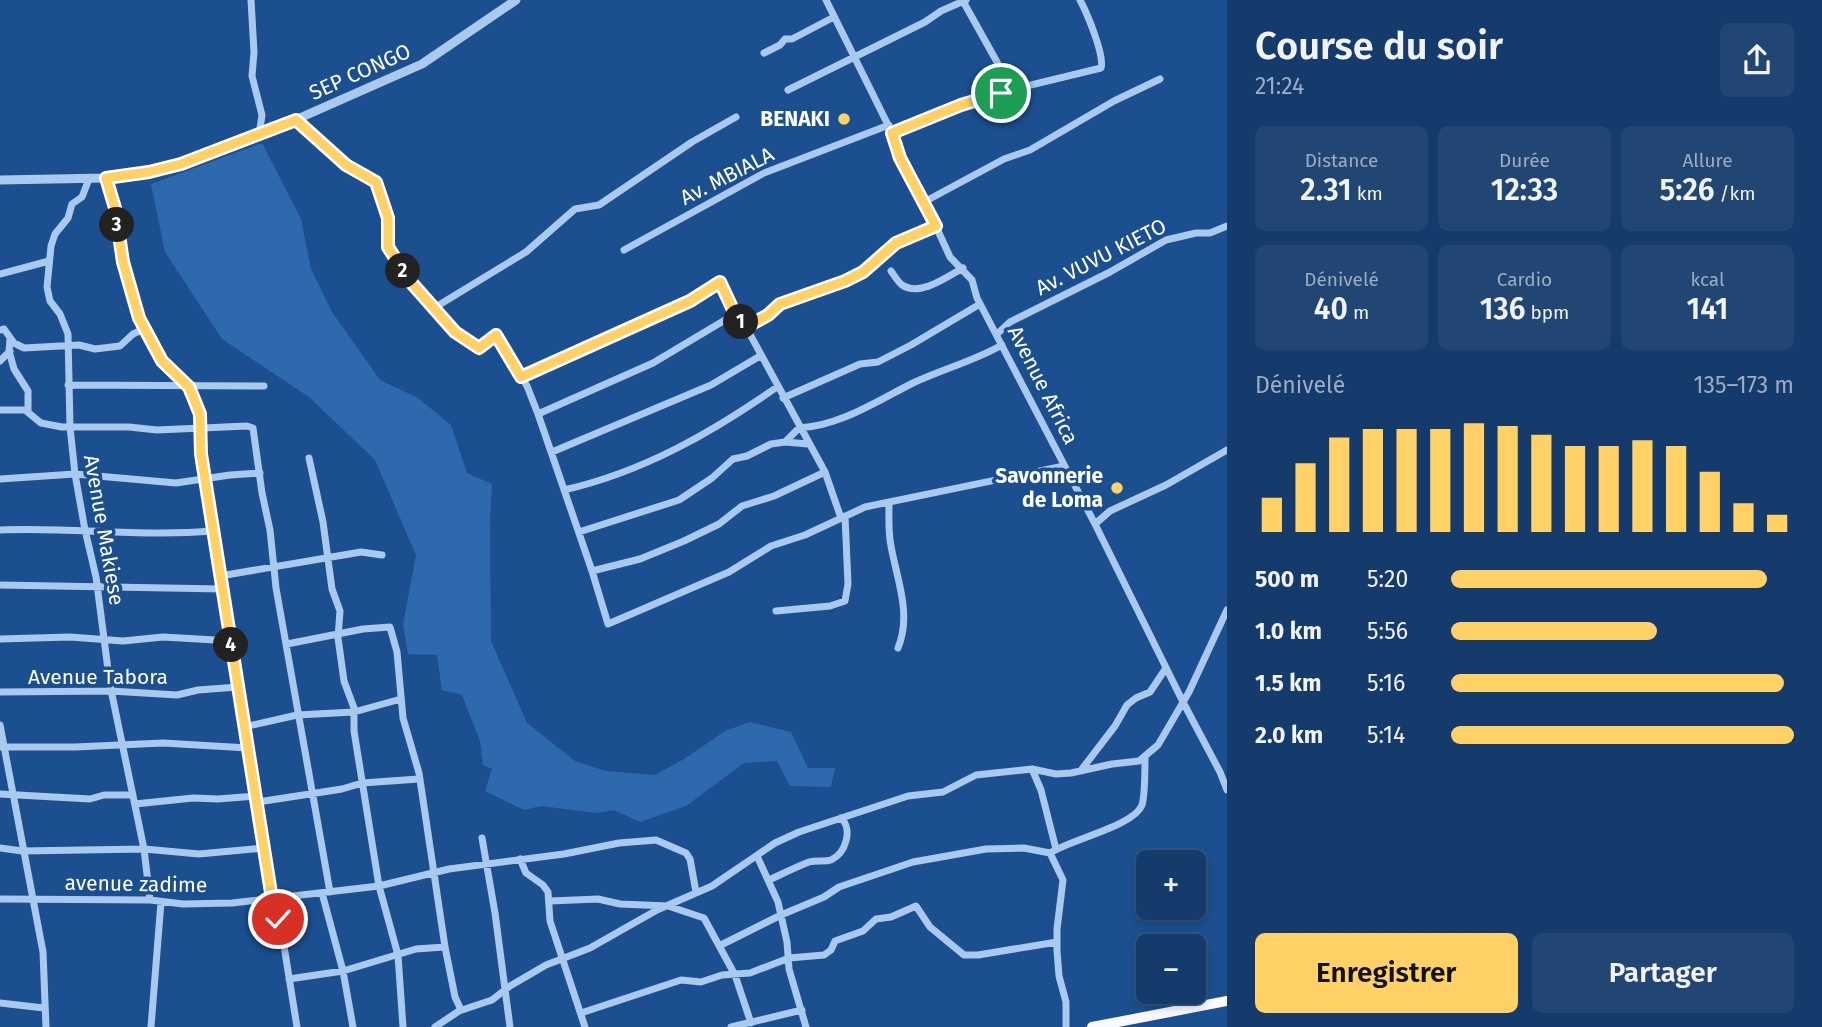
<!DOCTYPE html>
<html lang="fr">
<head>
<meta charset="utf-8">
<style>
  body { margin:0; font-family:"Fira Sans",sans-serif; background:#214673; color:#f1f3f6; height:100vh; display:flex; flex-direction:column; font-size:26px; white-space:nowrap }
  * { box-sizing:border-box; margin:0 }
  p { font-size:23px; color:#9dadc1 }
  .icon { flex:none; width:38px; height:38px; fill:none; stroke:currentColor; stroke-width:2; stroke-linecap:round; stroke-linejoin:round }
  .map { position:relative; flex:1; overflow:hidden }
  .drawer { display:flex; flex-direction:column; background:#143b6b; width:595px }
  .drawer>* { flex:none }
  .fabs { position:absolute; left:1136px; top:850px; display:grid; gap:14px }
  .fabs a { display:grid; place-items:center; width:70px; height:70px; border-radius:10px; background:#143b6b; box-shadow:0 4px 10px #0003,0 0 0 2px #33557e; font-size:35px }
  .pin { position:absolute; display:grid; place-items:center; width:60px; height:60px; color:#fff; margin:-30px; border:4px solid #fff; border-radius:50%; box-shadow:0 2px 7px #0007 }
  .km { position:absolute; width:35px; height:35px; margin:-18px; border-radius:50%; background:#222; color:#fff; font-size:19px; line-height:35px; text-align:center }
  .round { display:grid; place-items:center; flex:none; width:74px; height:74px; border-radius:10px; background:#214673 }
  .headline { display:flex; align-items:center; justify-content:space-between; height:119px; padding:0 28px }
  h1 { font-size:38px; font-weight:600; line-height:52px }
  .metrics { display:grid; grid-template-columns:repeat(3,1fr); gap:10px; height:119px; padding:7px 28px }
  .metrics div { display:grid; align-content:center; border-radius:10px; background:#214673; text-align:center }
  .metrics b { font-size:30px; font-weight:600 }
  .metrics small { font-size:19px; font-weight:400 }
  .metrics p { font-size:19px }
  .chart { height:196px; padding:14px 28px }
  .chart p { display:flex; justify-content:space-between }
  .chart svg { width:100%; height:126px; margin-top:7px; stroke:#ffd166; stroke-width:6 }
  .action { display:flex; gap:14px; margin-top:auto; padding:14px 28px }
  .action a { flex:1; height:80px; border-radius:10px; background:#ffd166; color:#111; font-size:28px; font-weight:600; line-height:80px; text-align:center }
  .action a+a { background:#214673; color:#f1f3f6 }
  ul { padding:0 28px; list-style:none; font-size:23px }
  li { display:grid; grid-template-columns:112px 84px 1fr; align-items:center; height:52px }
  li i { height:18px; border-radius:9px; background:#ffd166 }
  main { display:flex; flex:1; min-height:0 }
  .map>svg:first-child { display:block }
</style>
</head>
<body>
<main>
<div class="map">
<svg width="1227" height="1027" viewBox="0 0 1227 1027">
  <rect width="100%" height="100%" fill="#1b4f8f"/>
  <!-- green -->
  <path fill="#2e69ad" d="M262,143l39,76 10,50 21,43 48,68 38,18 33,27 16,48 25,11 -2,38 1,119 36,82 48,38 31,10 49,4 29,-16 41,-28 25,-9 41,10 17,36h27l-4,19 -41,-1 -13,-25 -33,2 -58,43 -46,16 -26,-12 -17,3 -56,-7 -17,4 -39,-19 7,-22 -9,-4 -3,-24 -18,-46 -20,-5 -5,-35 -29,-1 -5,-29 13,-70 -41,-95 -66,-63 -87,-58 -57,-87 -14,-68z"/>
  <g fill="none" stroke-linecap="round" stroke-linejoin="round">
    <!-- minor -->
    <path stroke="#a9c9ee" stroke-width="7" d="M251,0l3,52 -2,24 10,39 -3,20
      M826,0l66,133 17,43 19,33 22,48 22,23 5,18 118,226 88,178 37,70 7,18
      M964,3l33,59 8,18 -4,13
      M764,53l16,-8 5,-6h7l42,-22
      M788,90l137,-68 16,-11 25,-11
      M296,120l50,45 30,17 12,36v29l21,33 46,52 24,16 17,-13 31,51 11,28 54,157 16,53 121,-52 42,-26 34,-11 60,-28 199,-41
      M892,133l90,-36 119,-29c4,-12 -14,-55 -21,-68
      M106,178l9,30 8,54 16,56 23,43 27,26 11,25 1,42 71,445 12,47 13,81
      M89,179l-7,18 -10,7 -4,14 -13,16 -4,12 -4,41 3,14 10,13 8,20 2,93 5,47 10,56 11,47 14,108 34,164 6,51
      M924,202l80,-43 26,-9 84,-49 46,-22
      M624,250l140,-77 125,-48
      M891,271c3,4 7,11 11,14 18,12 45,-8 61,-17
      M0,274l49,-13
      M434,308l92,-56 49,-43 24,-4 93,-63 44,-25
      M746,327l22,-12 12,-10 65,-24 18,-9 33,-29 40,-17
      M0,330l4,-1 10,14 10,5 55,-3 16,4 25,-3 13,-12 11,-5
      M997,334l13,-12 100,-50 56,-32 30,-7h14l17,-7
      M10,339l-1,12 5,18 14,22v20
      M0,361l10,-10
      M521,377l169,-76 30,-19 15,32 11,13 79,145 16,46
      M68,385l196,1
      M783,398l77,-34 18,-2 33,-17 69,-41
      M0,410h25l16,13 21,4h67l28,3 90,-4 6,2 9,65 8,37 6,58 54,304
      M538,414l115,-51 82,-49
      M785,442l23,2
      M552,452l159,-67 49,-29
      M309,458l14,64 9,67 8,22 -2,27 6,43 10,27v23l25,155 19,69 5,72
      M0,479l75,-5 101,9 54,-8 30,-2
      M564,490c79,-18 147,-57 213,-103
      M889,503c0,14 -1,29 2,43 6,34 21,68 7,102
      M1095,524l15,-13 56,-26 61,-35
      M0,530c71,-3 142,7 213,1
      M579,532l100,-32 33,-22 21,-19 14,-3 24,-12 14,-2 14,-14c41,-2 78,-27 114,-45 30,-14 61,-22 89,-38
      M592,571l48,-12 44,-18 35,-17 23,-18 32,-10 51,-24
      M220,576l141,-24 21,3
      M0,585l222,4
      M776,611l54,-5 15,-5 3,-17 -3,-68
      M0,639l70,-2 53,4 40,-4 52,3 15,-2
      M287,644l76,-15 27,-2 7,25 6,66 16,55 26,174 10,50 6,13
      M0,692l111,-1 66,4 21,-5 40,-3
      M0,725l43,227 3,75
      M244,727l53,-12 57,-3 47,-13
      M1,747h74l88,-4 85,5
      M1032,769l9,21 15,59
      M1082,769l33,-43 12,-21 9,-7 14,-6 16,-24
      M0,794l90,5 14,-4h29
      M258,802l84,-13 20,-6 57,-4
      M135,804l58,-6 25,1 39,-3
      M482,838l13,75 15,114
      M0,848l22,3 122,-2 55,5 65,-6
      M1050,853c22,-14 84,-27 92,-48 3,-9 3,-38 3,-49
      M757,856l21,46 9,40 2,27 17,58
      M520,859l6,14 17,12 5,7 2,29 35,106
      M769,880c13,-6 27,-13 40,-18 7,-2 16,0 22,-2 15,-7 22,-31 10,-42
      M322,893l21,78 10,56
      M0,899l150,1 33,4 49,-1 147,-17 70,-17 115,-15 55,-11 37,-3 30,13 4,6 6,33
      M550,901l48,-2 22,5 48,2 36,12 31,57 16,48
      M719,946l62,-31 43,-18 15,-10 74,-25 73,-13 38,-1 26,5 13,27 -6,49v22l2,25 7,26v25
      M289,979l54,-8 73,-22 29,-2
      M0,1003l44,5
      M581,1013l100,-33 20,2 21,-7 28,-2 39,-15 35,-3 7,-5 4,-9 28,-10 13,-12 15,-2 25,-11 14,21 34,28h14l79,-13
      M151,1027l10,-125
      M435,1027l24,-16 33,-11 18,-14 36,-21 44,-17 67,-38 55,-24 63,-43 24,-11 109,-36 35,-4 33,-17 56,-6 24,5 15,-1 41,-9 27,-3 19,-16 31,-53 38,-82
      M731,1027l71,-17"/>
    <!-- tertiary -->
    <path stroke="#a9c9ee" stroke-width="9" d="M0,180l106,-2 43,-6 32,-8 105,-40 136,-60 94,-64"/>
    <!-- trunk -->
    <path stroke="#f8faff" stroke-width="10" d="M1092,1027l135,-26"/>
  </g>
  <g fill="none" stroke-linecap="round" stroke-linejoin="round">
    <defs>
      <path id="route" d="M278,919l-6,-20 -71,-445 -1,-40 -11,-27 -27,-26 -23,-43 -16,-56 -8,-54 -9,-30 43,-6 32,-8 115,-44 50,45 30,17 12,36v29l21,33 46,52 24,16 17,-13 25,42 169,-76 30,-19 15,32 11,13 22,-12 12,-11 65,-23 18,-9 33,-29 40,-17 -36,-68 -8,-25 69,-28 40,-12"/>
    </defs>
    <!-- route casing -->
    <use href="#route" stroke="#fff" stroke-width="14"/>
    <!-- route -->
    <use href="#route" stroke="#ffd166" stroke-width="9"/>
  </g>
  <!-- markers -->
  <g fill="#ffd166" stroke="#1b4f8f" stroke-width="2.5">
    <circle cx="844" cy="119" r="7"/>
    <circle cx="1117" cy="488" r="7"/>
  </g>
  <g text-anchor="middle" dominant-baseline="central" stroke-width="7" stroke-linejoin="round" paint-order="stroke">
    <!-- street labels -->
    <g font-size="21" fill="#fff" stroke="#1b4f8f">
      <text transform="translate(360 72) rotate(-24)">SEP CONGO</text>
      <text transform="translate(727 176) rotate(-27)">Av. MBIALA</text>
      <text transform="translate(1101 257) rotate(-27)">Av. VUVU KIETO</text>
      <text transform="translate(1043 385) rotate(63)">Avenue Africa</text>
      <text transform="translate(104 530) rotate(80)">Avenue Makiese</text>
      <text x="98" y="677">Avenue Tabora</text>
      <text transform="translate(136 884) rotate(1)">avenue zadime</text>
    </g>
    <!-- poi labels -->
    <g font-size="21" font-weight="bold" fill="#fff" stroke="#1b4f8f" text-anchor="end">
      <text x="830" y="119">BENAKI</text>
      <text x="1103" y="476">Savonnerie<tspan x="1103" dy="24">de Loma</tspan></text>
    </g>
  </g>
</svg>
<div class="fabs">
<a>+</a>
<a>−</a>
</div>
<div class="pin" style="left:1001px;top:93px;background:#1e9e55"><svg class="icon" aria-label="arrive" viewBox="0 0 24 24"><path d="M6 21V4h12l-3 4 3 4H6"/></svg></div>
<div class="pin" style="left:278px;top:919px;background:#d93025"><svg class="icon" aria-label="check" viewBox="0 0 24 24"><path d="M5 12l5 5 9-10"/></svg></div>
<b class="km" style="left:741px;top:322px">1</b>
<b class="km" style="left:403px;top:271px">2</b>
<b class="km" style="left:117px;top:225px">3</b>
<b class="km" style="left:231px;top:645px">4</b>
</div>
<section class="drawer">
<div class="headline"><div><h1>Course du soir</h1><p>21:24</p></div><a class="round"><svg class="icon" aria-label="share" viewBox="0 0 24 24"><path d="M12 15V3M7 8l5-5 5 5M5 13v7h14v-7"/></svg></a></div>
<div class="metrics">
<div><p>Distance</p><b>2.31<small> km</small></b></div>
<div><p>Durée</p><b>12:33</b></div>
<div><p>Allure</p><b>5:26<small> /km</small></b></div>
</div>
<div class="metrics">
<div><p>Dénivelé</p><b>40<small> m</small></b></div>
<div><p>Cardio</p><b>136<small> bpm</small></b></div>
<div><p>kcal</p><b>141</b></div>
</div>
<div class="chart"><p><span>Dénivelé</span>135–173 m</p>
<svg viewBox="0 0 160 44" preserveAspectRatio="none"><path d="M5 44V32M15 44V20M25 44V11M35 44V8M45 44V8M55 44V8M65 44V6M75 44V7M85 44V10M95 44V14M105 44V14M115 44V12M125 44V14M135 44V23M145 44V34M155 44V38"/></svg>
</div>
<ul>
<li><b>500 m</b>5:20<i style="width:92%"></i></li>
<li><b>1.0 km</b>5:56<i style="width:60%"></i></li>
<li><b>1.5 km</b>5:16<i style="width:97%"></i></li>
<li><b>2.0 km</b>5:14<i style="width:100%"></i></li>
</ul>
<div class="action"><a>Enregistrer</a><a>Partager</a></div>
</section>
</main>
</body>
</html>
